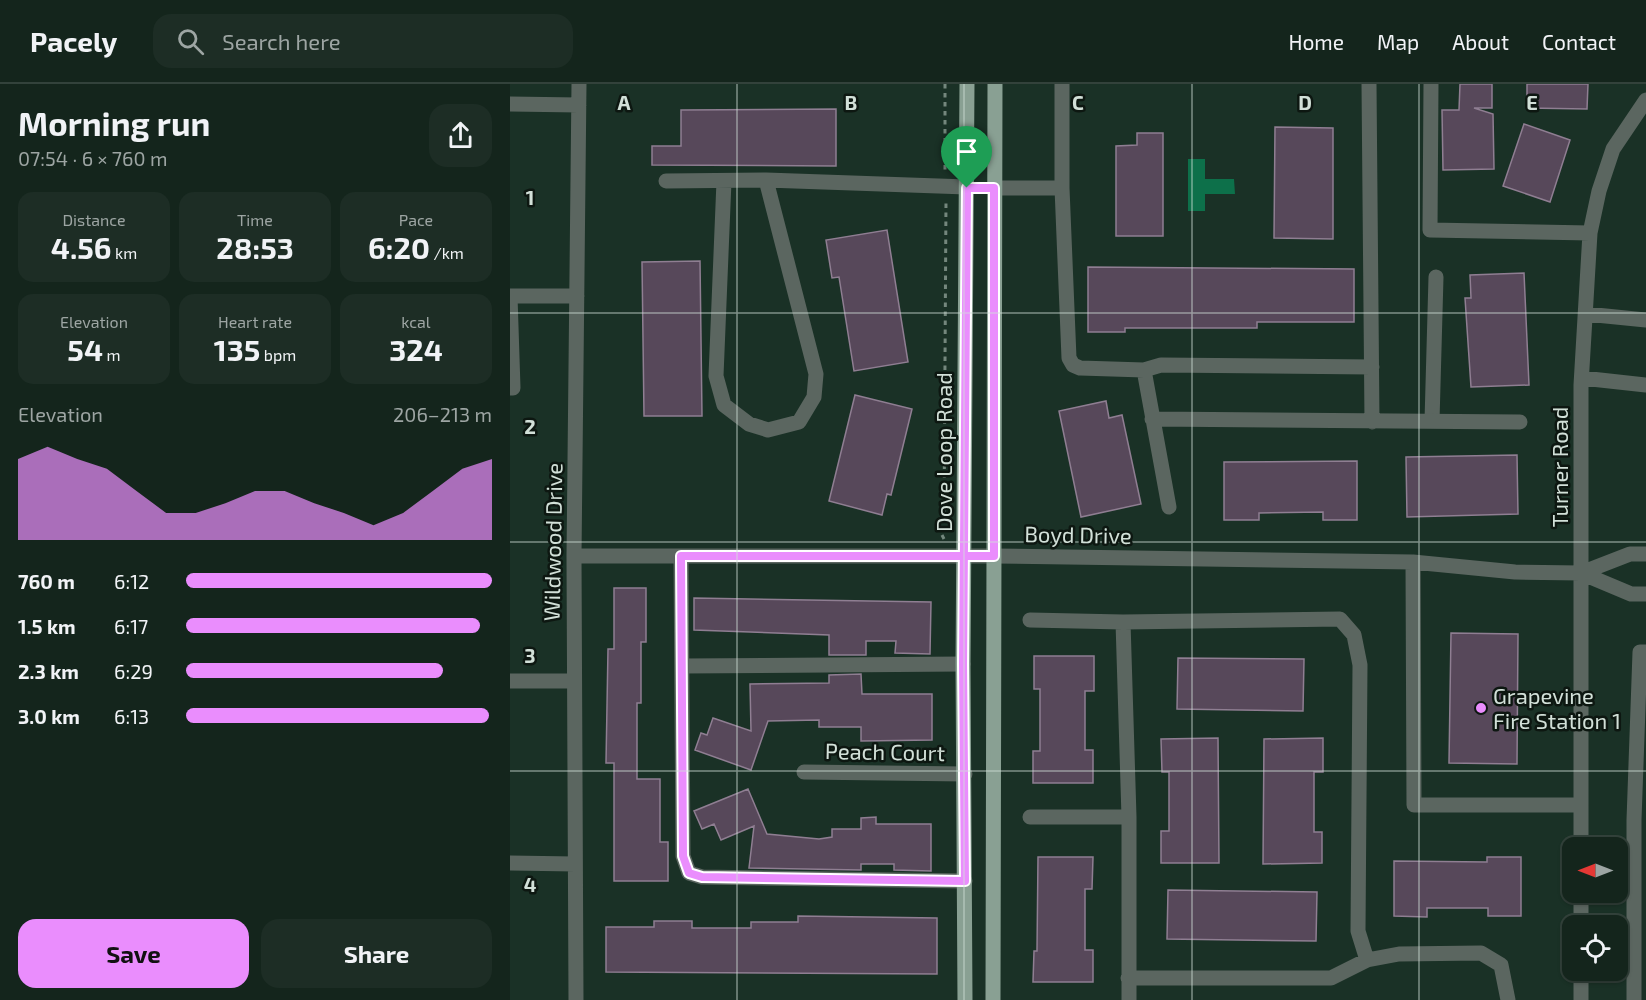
<!DOCTYPE html>
<html lang="en">
<head>
<meta charset="utf-8">
<style>
  body { margin:0; font-family:"Exo 2",sans-serif; background:#1d2d25; color:#f1f3f6; height:100vh; display:flex; flex-direction:column; font-size:22px; white-space:nowrap }
  * { box-sizing:border-box; margin:0 }
  p { font-size:20px; color:#9da5a3 }
  .icon { flex:none; width:33px; height:33px; fill:none; stroke:currentColor; stroke-width:2; stroke-linecap:round; stroke-linejoin:round }
  .map { position:relative; flex:1; overflow:hidden }
  .side { display:flex; flex-direction:column; background:#14251c; width:510px }
  .side>* { flex:none }
  .needle { width:39px; rotate:270deg }
  .tools { position:absolute; left:1052px; top:753px; display:grid; gap:12px }
  .tools a { display:grid; place-items:center; width:66px; height:66px; border-radius:12px; background:#14251c; box-shadow:0 2px 4px #0004,0 0 0 2px #33423b; font-size:30px }
  .pin { position:absolute; display:grid; place-items:center; width:51px; height:51px; color:#fff; margin:-62px -26px; border-radius:50% 50% 50% 0; rotate:-45deg; box-shadow:0 0 6px #0007 }
  .pin .icon { rotate:45deg }
  .round { display:grid; place-items:center; flex:none; width:63px; height:63px; border-radius:18px; background:#1d2d25 }
  .summary { display:flex; align-items:center; justify-content:space-between; height:102px; padding:0 18px }
  h1 { font-size:33px; font-weight:700; line-height:45px }
  .stats { display:grid; grid-template-columns:repeat(3,1fr); gap:9px; height:102px; padding:6px 18px }
  .stats div { display:grid; align-content:center; border-radius:15px; background:#1d2d25; text-align:center }
  .stats b { font-size:30px; font-weight:700 }
  .stats small { font-size:16px; font-weight:400 }
  .stats p { font-size:16px }
  .chart { height:168px; padding:12px 18px }
  .chart p { display:flex; justify-content:space-between }
  .chart svg { width:100%; height:108px; margin-top:6px; fill:#ea8dfd; opacity:.7 }
  .primary-button { display:flex; gap:12px; margin-top:auto; padding:12px 18px }
  .primary-button a { flex:1; height:69px; border-radius:18px; background:#ea8dfd; color:#111; font-size:24px; font-weight:700; line-height:69px; text-align:center }
  .primary-button a+a { background:#1d2d25; color:#f1f3f6 }
  ul { padding:0 18px; list-style:none; font-size:20px }
  li { display:grid; grid-template-columns:96px 72px 1fr; align-items:center; height:45px }
  li i { height:15px; border-radius:8px; background:#ea8dfd }
  header { display:flex; align-items:center; gap:36px; box-sizing:border-box; height:84px; padding:0 30px; background:#14251c; border-bottom:2px solid #33423b }
  header strong { font-size:28px }
  nav { display:flex; gap:33px; margin-inline-start:auto; font-size:21px }
  .search { width:420px; height:54px; background:#1d2d25; display:flex; align-items:center; gap:15px; box-sizing:border-box; padding:0 21px; border-radius:18px; color:#9da5a3; font-size:22px }
  main { display:flex; flex:1; min-height:0 }
  .map>svg:first-child { display:block }
</style>
</head>
<body>
<header>
<strong>Pacely</strong>
<div class="search"><svg class="icon" aria-label="search" viewBox="0 0 24 24"><circle cx="10" cy="10" r="6"/><path d="M15 15l6 6"/></svg>Search here</div>
<nav><a>Home</a><a>Map</a><a>About</a><a>Contact</a></nav>
</header>
<main>
<section class="side">
<div class="summary"><div><h1>Morning run</h1><p>07:54 · 6 × 760 m</p></div><a class="round"><svg class="icon" aria-label="share" viewBox="0 0 24 24"><path d="M12 15V3M7 8l5-5 5 5M5 13v7h14v-7"/></svg></a></div>
<div class="stats">
<div><p>Distance</p><b>4.56<small> km</small></b></div>
<div><p>Time</p><b>28:53</b></div>
<div><p>Pace</p><b>6:20<small> /km</small></b></div>
</div>
<div class="stats">
<div><p>Elevation</p><b>54<small> m</small></b></div>
<div><p>Heart rate</p><b>135<small> bpm</small></b></div>
<div><p>kcal</p><b>324</b></div>
</div>
<div class="chart"><p><span>Elevation</span>206–213 m</p>
<svg viewBox="0 0 160 44" preserveAspectRatio="none"><path d="M0 44V11L10 6L20 11L30 15L40 24L50 33L60 33L70 29L80 24L90 24L100 29L110 33L120 38L130 33L140 24L150 15L160 11V44z"/></svg>
</div>
<ul>
<li><b>760 m</b>6:12<i style="width:100%"></i></li>
<li><b>1.5 km</b>6:17<i style="width:96%"></i></li>
<li><b>2.3 km</b>6:29<i style="width:84%"></i></li>
<li><b>3.0 km</b>6:13<i style="width:99%"></i></li>
</ul>
<div class="primary-button"><a>Save</a><a>Share</a></div>
</section>
<div class="map">
<svg width="1136" height="916" viewBox="0 0 1136 916">
  <rect width="100%" height="100%" fill="#1a3126"/>
  <!-- water -->
  <path fill="#0d704a" d="M678,75h17v20h29l1,15h-30v17h-17z"/>
  <!-- building -->
  <path fill="#57485a" stroke="#8f7e92" stroke-width="1.5" d="M950,0h32v24h-18l19,6 1,55 -51,1 -1,-60h17z
    M1017,0h61l-1,25 -60,-1z
    M326,25v57l-184,-1v-19h29v-36z
    M1014,40l46,16 -20,62 -47,-16z
    M765,43l58,1v111l-59,-1z
    M627,49h26v103h-47v-90l21,-1z
    M377,146l21,132 -54,9 -15,-94 -7,1 -6,-38z
    M190,177l2,155h-58l-2,-154z
    M578,183l266,2v53h-97v6h-132v4h-37z
    M1014,189l5,112 -58,2 -6,-89h6l-1,-23z
    M345,311l57,14 -21,86 -4,-1 -5,21 -53,-14z
    M596,317l3,17 13,-3 19,89 -60,13 -22,-106z
    M1007,371l1,59 -111,3 -1,-60z
    M847,377v59h-34v-8l-64,1v7h-35v-58z
    M104,504h32v54h-5v61h-4v76h23v63h8v39h-54v-118h-8l2,-114h6z
    M184,514l237,4 -1,52 -35,-1 1,-12h-30v14h-37v-20l-135,-5z
    M941,549l67,1 -1,130 -68,-1z
    M524,572h60v35h-9v59h8v33h-60v-32h7v-62h-6z
    M668,574l126,1 -1,52 -126,-2z
    M351,590l1,20h70v46l-71,1v-14h-42v-7l-51,1 -17,49 -56,-20 6,-17 6,2 6,-17 38,13 -1,-47 79,-1v-8z
    M708,654l1,125h-58v-32h8v-59h-7l-1,-33z
    M813,654v34h-9v60h8v31l-59,1 1,-125z
    M238,705l19,45 52,5 13,-2v-8h29v-11l15,-1v7h55v47l-37,-1v-6h-33v6l-112,-2 5,-42 -33,14 -7,-16 -12,5 -8,-18z
    M528,773h55l-1,32h-7v61h8v32h-60l1,-31h3z
    M977,773h34v59h-33v-8h-61v9l-33,-1v-55l93,1z
    M658,806l149,2 -1,49 -149,-2z
    M288,832l139,2v56l-331,-2v-45h48v-6h38v7h59v-6h47z"/>
  <g fill="none" stroke-linecap="round" stroke-linejoin="round">
    <!-- path -->
    <path stroke="#74877d" stroke-width="3" stroke-dasharray="4.5 4.5" stroke-linecap="butt" d="M435,0v86
      M434,455l-4,-8 4,-8 2,-323"/>
    <!-- minor -->
    <path stroke="#5b6660" stroke-width="15" d="M552,0v104l7,170 4,7 7,3 64,2 25,137
      M859,0l3,338
      M921,0l-1,146 160,3
      M0,20l69,1
      M156,97l100,-1 201,7
      M214,97l-8,195 8,29 25,19 19,6 31,-8 15,-25 2,-23 -50,-194
      M484,104h68
      M0,212h67
      M1076,230l60,6
      M634,286l17,-5 211,2
      M1072,294l64,7
      M0,304h3l-3,-92
      M642,335l368,3
      M922,337l4,-144
      M64,472h420l419,6 102,10 66,1 50,21h15
      M171,472l2,300 6,17 13,4 263,4
      M903,478l1,243h167
      M1071,489l49,-19h16
      M520,536l93,2 217,-3 14,16 6,30 -2,266 9,29
      M613,538l6,195v183
      M173,582l280,-2
      M0,597h64
      M294,688l161,2
      M520,733h99
      M1071,764v-463l9,-152 9,-42 14,-42 33,-49
      M0,779l65,1
      M1071,842v-34
      M618,894h203l36,-18 32,-6 82,-1 20,12 7,35
      M66,916l-2,-444 5,-472
      M1071,916v-30
      M1124,916v-180l6,-168h6"/>
    <!-- major -->
    <path stroke="#89a093" stroke-width="15" d="M455,916l-2,-336 4,-580
      M483,916l2,-916"/>
  </g>
  <g fill="none" stroke-linecap="round" stroke-linejoin="round">
    <defs>
      <path id="route" d="M457,104l-4,476 2,217 -263,-4 -13,-4 -6,-17 -2,-300h313v-368h-27"/>
    </defs>
    <!-- route casing -->
    <use href="#route" stroke="#fff" stroke-width="12"/>
    <!-- route -->
    <use href="#route" stroke="#ea8dfd" stroke-width="8"/>
  </g>
  <!-- grid -->
  <path fill="none" stroke="#d2e0d8" stroke-width="1.5" stroke-opacity="0.55" d="M227,0v916M454,0v916M682,0v916M909,0v916M0,229h1136M0,458h1136M0,687h1136"/>
  <!-- markers -->
  <circle fill="#ea8dfd" stroke="#0d1711" stroke-width="2" cx="971" cy="624" r="6"/>
  <g text-anchor="middle" dominant-baseline="central" stroke-width="5" stroke-linejoin="round" paint-order="stroke">
    <!-- street labels -->
    <g font-size="22" fill="#d2e0d8" stroke="#0d1711">
      <text transform="translate(433 368) rotate(-90)">Dove Loop Road</text>
      <text transform="translate(1049 383) rotate(-90)">Turner Road</text>
      <text transform="translate(568 450) rotate(1)">Boyd Drive</text>
      <text transform="translate(42 458) rotate(-89)">Wildwood Drive</text>
      <text transform="translate(375 667) rotate(1)">Peach Court</text>
    </g>
    <!-- poi labels -->
    <g font-size="22" fill="#d2e0d8" stroke="#0d1711" text-anchor="start">
      <text x="983" y="611">Grapevine<tspan x="983" dy="25">Fire Station 1</tspan></text>
    </g>
  </g>
  <g font-size="20" text-anchor="middle" font-weight="bold" fill="#d2e0d8" stroke="#0d1711" stroke-width="5" stroke-linejoin="round" paint-order="stroke">
    <text x="114" y="26">A</text>
    <text x="341" y="26">B</text>
    <text x="568" y="26">C</text>
    <text x="795" y="26">D</text>
    <text x="1022" y="26">E</text>
    <text x="20" y="121">1</text>
    <text x="20" y="350">2</text>
    <text x="20" y="579">3</text>
    <text x="20" y="808">4</text>
  </g>
</svg>
<div class="tools">
<a><svg class="needle" viewBox="-14 -14 28 28"><path d="M0-13l5 13h-10z" fill="#e53935"/><path d="M0 13l5-13h-10z" fill="#9da5a3"/></svg></a>
<a><svg class="icon" aria-label="locate" viewBox="0 0 24 24"><circle cx="12" cy="12" r="6"/><path d="M12 2v4M12 18v4M2 12h4M18 12h4"/></svg></a>
</div>
<div class="pin" style="left:457px;top:104px;background:#1e9e55"><svg class="icon" aria-label="arrive" viewBox="0 0 24 24"><path d="M6 21V4h12l-3 4 3 4H6"/></svg></div>
</div>
</main>
</body>
</html>
